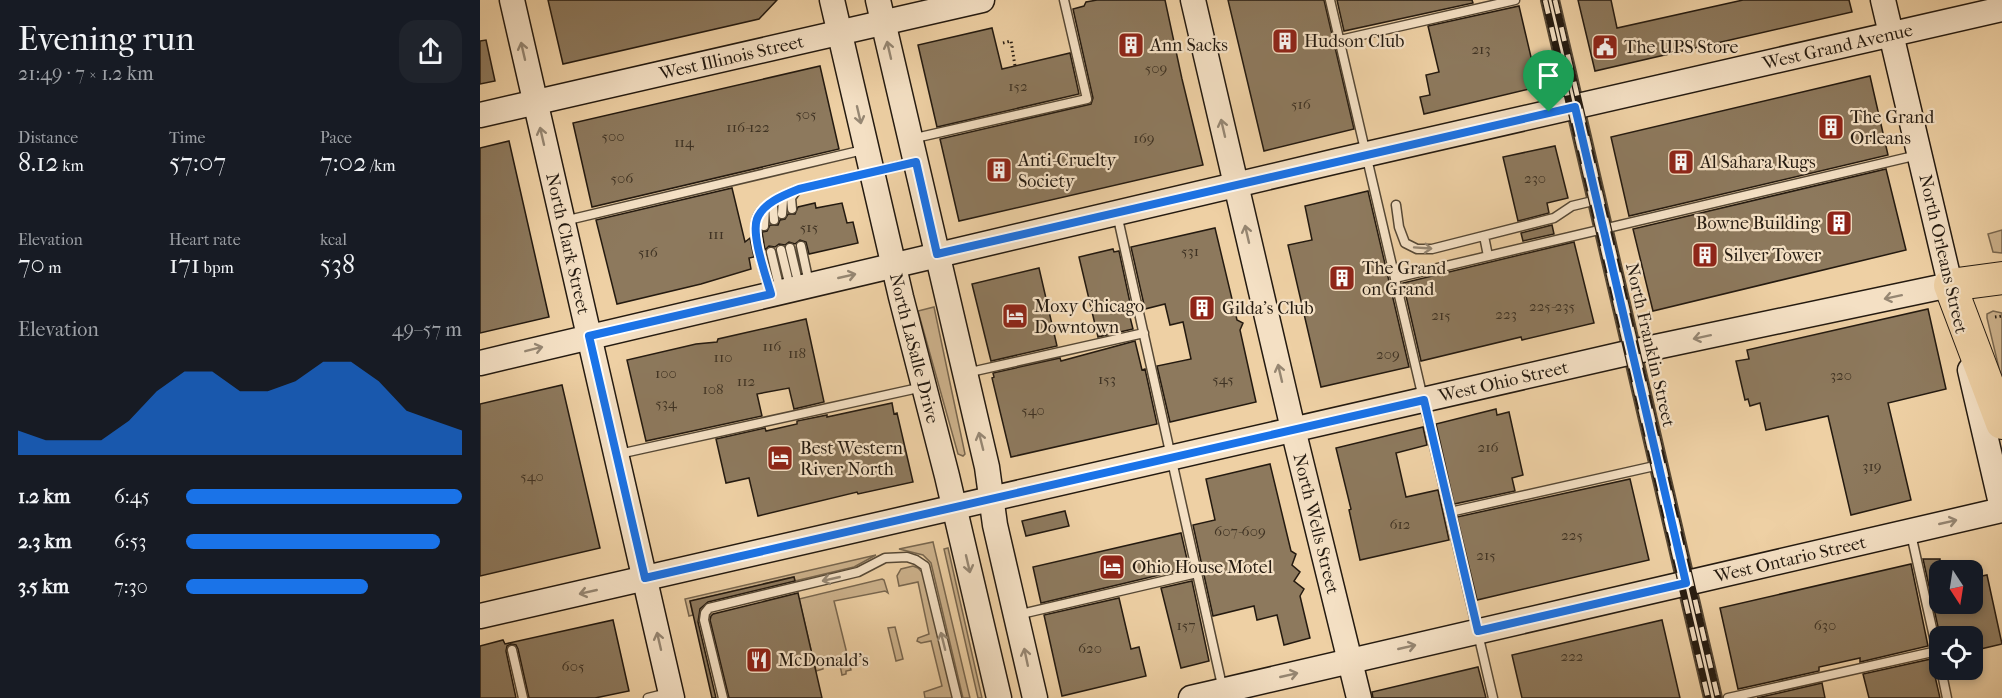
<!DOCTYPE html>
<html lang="en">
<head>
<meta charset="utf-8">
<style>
  body { margin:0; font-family:"IM FELL French Canon",serif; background:#20242c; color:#f1f3f6; height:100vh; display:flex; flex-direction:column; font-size:22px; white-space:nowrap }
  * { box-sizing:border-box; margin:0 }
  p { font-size:20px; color:#9ea1a6 }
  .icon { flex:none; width:33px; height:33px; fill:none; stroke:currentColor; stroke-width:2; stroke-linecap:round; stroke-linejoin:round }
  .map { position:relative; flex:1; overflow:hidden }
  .drawer { display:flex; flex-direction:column; background:#171b24; width:480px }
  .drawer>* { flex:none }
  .needle { width:39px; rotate:168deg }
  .controls { position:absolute; left:1449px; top:560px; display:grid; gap:12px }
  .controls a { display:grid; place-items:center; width:54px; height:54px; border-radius:12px; background:#171b24; box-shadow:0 3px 9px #0003; font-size:30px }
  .pin { position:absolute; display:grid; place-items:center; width:51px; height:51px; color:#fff; margin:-62px -26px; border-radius:50% 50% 50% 0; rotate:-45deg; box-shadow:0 0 6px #0007 }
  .pin .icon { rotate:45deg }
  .round { display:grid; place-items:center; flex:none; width:63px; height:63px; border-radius:18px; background:#20242c }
  .headline { display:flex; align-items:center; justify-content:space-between; height:102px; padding:0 18px }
  h1 { font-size:33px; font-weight:600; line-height:45px }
  .metrics { display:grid; grid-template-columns:repeat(3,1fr); gap:9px; height:102px; padding:6px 18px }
  .metrics div { display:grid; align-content:center }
  .metrics b { font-size:26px; font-weight:600 }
  .metrics small { font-size:16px; font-weight:400 }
  .metrics p { font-size:16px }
  .chart { height:168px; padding:12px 18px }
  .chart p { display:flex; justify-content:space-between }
  .chart svg { width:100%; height:108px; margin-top:6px; fill:#1a73e8; opacity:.7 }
  ul { padding:0 18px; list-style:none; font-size:20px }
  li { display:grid; grid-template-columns:96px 72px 1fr; align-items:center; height:45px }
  li i { height:15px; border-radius:8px; background:#1a73e8 }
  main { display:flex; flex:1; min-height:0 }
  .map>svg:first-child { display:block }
</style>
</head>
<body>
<main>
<section class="drawer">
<div class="headline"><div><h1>Evening run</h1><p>21:49 · 7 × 1.2 km</p></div><a class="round"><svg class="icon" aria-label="share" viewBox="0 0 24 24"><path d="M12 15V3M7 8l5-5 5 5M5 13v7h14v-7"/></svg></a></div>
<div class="metrics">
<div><p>Distance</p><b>8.12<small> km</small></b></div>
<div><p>Time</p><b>57:07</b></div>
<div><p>Pace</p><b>7:02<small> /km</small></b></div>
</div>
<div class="metrics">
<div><p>Elevation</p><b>70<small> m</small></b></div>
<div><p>Heart rate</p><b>171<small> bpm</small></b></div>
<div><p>kcal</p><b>538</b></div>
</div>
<div class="chart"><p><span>Elevation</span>49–57 m</p>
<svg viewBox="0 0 160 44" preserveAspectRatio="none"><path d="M0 44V34L10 38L20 38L30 38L40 30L50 18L60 10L70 10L80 18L90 18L100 14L110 6L120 6L130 14L140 26L150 30L160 34V44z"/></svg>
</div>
<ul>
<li><b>1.2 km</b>6:45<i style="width:100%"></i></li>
<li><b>2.3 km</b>6:53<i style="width:92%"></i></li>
<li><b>3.5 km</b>7:30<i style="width:66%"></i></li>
</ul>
</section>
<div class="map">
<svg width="1522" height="698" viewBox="0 0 1522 698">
  <rect width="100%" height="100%" fill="#eed0a4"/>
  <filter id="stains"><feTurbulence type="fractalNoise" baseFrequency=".00333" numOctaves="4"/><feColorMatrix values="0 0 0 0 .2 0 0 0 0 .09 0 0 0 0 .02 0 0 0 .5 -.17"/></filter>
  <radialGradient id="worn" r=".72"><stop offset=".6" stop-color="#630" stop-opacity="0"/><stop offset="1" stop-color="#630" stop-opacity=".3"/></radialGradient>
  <!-- green -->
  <path fill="#ccb18b" stroke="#78664e" stroke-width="1.5" d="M1522,230v23l-9,-1 -5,-18z
    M454,307l31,147 -2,2 -5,-2 -40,-143z
    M1513,311l9,2v68l-15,-63v-4z
    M453,542l37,156h-7l-32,-135 -8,-8 -24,-6z
    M468,548l34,150h-4l-34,-149z
    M396,555l-22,12 -59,14 -1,-4 -104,24 3,14 -4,1 -4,-17z
    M433,566l5,2 7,7 28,123h-28l-1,-6 18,-6 -11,-45 -10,2 -4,-2 1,-3 11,-4 -11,-52 -19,4 -2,-10 4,-7z
    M402,579l2,1 4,13 -3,-2 -51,10 17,69 -5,1v3l-4,1 -2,-10 -5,1 -2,-7 -11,2 1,8 -7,2 -17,-72z
    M415,627l8,32 -7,2 -8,-33z"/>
  <!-- building -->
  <path fill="#8d795d" stroke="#241a10" stroke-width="1.5" d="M68,0h229l-18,19 -196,45z
    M617,0h68l17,79 21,86 -244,56 -19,-82 151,-35 2,-6 -20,-89 11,-3 2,-4z
    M748,0h96l30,129 -90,22z
    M857,0h135l1,3 -129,28z
    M1098,0h33l6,28 126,-28h106l3,12 -257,59z
    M1039,6l19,81 -114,27 -4,-17 10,-2 -4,-20 13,-3 -11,-46z
    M512,28l10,41 68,-16 9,41 -142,33 -19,-82z
    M6,40l9,41 -15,3v-43z
    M340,66l19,83 -247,58 -19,-84z
    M1390,76l18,79 -259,61 -18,-79z
    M29,141l40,176 -69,16v-185z
    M1075,146l13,52 -21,5 2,10 -31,8 -15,-64z
    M1406,169l20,81 -253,61 -20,-82z
    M252,188l13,54 5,-4 4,19 -5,1 2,11 -50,15 -84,20 -21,-84z
    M888,191l41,176 -88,20 -33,-142 24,-5 -7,-34z
    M335,203l1,5 26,-5 5,20 6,-1 5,21 -49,11 -3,-12 -6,-2 -5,4 -6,-2 -4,3 -6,-1 -4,3 -6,-1 -4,4 -3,-18 5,-1 3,-6h8l2,-5 5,-1 3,-5h7l3,-7z
    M1072,225l2,9 -31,7 -2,-8z
    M735,228l22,92 6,3 -3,7 16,72 -86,20 -13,-56 34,-7 -8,-37 -13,3 -5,-21 -20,5 -14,-62z
    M1094,242l20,81 -72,17 -1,-3 -100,24 -18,-78z
    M633,249l1,3 5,-1 13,61 -3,1 4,16 -35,8 -19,-80z
    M559,268l18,78 -66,15 -19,-77z
    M1448,309l18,80 -58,14 23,97 -60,15 -23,-99 -62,14 -6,-27 -10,3 -2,-7 -3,1 -9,-39 13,-2 -2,-9z
    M326,319l18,83 -30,7 -5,-21 -32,6 5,22 -116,25 -19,-81 69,-16 21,-2 1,-3z
    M655,341l7,29 3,-1 12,55 -146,33 -19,-79 2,-1 -1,-4 67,-15 1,3z
    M82,385l38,163 -120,28v-172z
    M412,403l2,11 3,-1 16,69 -55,12 -1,-2 -99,24 -9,-38 -23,5 -10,-44 49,-11 1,3 31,-7v-3l30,-6v2z
    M1016,409l1,6 12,-3 14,63 -11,3 3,13 -61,13 -18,-80z
    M943,427l4,18 -31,8 10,44 32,-7 11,50 -89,20 -11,-50 2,-1 -15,-61z
    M790,464l21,87 5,3 -4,11 8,7 -6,9 10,8 -4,7 10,42 -26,7 -7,-30 -20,5 -3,-14 -41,10 -20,-91 22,-5 -9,-41z
    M1150,479l19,81 -172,40 -20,-83z
    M585,511l4,15 -43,10 -4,-15z
    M701,533l8,35 -148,35 -8,-36z
    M1443,559h17v44h32v-25l15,-3 15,69 -30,7v-15h-32z
    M1431,564l17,82 -68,16v-4l-41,9v4l-81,18 -18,-81z
    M314,577l1,4 -87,21 -8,7 -2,13 18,76h-4l-22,-97z
    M712,581l17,80 -28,7 -20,-80z
    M318,593l24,105h-93l-19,-78 1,-4 2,-2z
    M639,598l12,51 8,-2 7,29 -84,20 -18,-81z
    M133,620l16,71 -34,7h-66l-11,-49 -2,-4 -5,-1 -4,2 -1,5 10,47h-36v-52l23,-6 2,4z
    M1182,620l18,78h-158l-10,-43z
    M1451,659l9,39h-71l-6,-24z
    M998,667l8,31h-113l-1,-6z
    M1342,683l3,15h-68z"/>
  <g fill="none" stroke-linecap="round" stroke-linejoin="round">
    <defs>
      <path id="lane" d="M850,0l163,698
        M860,40l175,-40
        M431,139l176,-40 -23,-99
        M916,205l3,22 6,16 12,6h15l122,-31 18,-12 25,-6
        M312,209l-1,-11 5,-7
        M302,214l1,-14 3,-5
        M637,214l106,476
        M294,220l-1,-14 1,-5
        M84,221l299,-71
        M284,226l1,-18
        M1004,236l4,20
        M321,246l8,37
        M310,248l9,38
        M301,250l9,37
        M291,252l9,38
        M915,278l523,-123
        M290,293c-4,-18 -19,-58 -13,-75 6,-15 28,-23 42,-29l116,-27
        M486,373l178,-40
        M139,454l304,-67
        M970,512l209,-47
        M1431,534l29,130
        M537,615l180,-42
        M32,650l11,48
        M1461,669l6,29
        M168,698l20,-5
        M243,698l-19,-78 1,-7 4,-5 149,-36 27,-14 22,-1 9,3 9,6 32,132
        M1248,698l209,-47"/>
      <path id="street" d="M1070,0l163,698"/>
      <g id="secondary">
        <path id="s1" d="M32,0l160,698"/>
        <path id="s2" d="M352,0l69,297 46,179 52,222"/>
        <path d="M398,0l109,467 8,58 40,173"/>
        <path id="s3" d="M713,0l100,429 66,269"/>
        <path d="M1403,0l71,301"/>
        <path id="s4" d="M0,115l502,-115"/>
        <path id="s5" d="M0,363l857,-202 665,-152"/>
        <path d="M1490,370l32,138"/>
        <path id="s6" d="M0,616l1152,-264 318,-67"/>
        <path id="s7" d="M711,698l811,-188"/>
      </g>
      <path id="highway" d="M1522,278l-52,7 52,138"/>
    </defs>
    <!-- lane casing -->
    <use href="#lane" stroke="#564835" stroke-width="11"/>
    <!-- street casing -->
    <use href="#street" stroke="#564835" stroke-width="20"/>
    <!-- secondary casing -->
    <use href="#secondary" stroke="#241a10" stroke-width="27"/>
    <!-- highway casing -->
    <use href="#highway" stroke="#241a10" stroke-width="34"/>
    <!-- path -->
    <path stroke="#241a10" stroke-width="3" stroke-dasharray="1.5 3" stroke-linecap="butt" d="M523,43l8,-2 4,25
      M1515,317l7,-1"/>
    <!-- lane -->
    <use href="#lane" stroke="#f4e0c4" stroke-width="8"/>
    <!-- street -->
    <use href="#street" stroke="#f4e0c4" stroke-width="16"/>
    <!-- secondary -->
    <use href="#secondary" stroke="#f4e0c4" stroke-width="24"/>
    <!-- highway -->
    <use href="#highway" stroke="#eed0a4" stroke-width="32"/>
    <defs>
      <path id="rail" d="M1065,0l163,698
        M1075,0l163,698"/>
    </defs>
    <!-- rail casing -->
    <use href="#rail" stroke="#241a10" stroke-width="7"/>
    <!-- rail -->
    <use href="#rail" stroke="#f4e0c4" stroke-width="4.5" stroke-dasharray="14" stroke-linecap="butt"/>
  </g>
  <!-- one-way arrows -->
  <defs><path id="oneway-shaft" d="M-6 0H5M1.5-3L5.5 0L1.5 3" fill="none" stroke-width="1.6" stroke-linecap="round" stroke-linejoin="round" transform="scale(1.5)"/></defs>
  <g stroke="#968773">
    <use href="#oneway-shaft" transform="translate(409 50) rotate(-103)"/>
    <use href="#oneway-shaft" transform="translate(43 51) rotate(-103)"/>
    <use href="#oneway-shaft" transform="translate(379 115) rotate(77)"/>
    <use href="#oneway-shaft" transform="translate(743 128) rotate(-103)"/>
    <use href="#oneway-shaft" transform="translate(62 136) rotate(-103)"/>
    <use href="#oneway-shaft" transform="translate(767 234) rotate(-103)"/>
    <use href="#oneway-shaft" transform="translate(943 248) rotate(4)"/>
    <use href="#oneway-shaft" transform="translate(367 276) rotate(-13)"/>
    <use href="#oneway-shaft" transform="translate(1413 297) rotate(168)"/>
    <use href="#oneway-shaft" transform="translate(1222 337) rotate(168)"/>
    <use href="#oneway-shaft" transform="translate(54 349) rotate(-14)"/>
    <use href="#oneway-shaft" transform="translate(800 373) rotate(-103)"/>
    <use href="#oneway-shaft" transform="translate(501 441) rotate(-104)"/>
    <use href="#oneway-shaft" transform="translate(1468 522) rotate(-13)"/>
    <use href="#oneway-shaft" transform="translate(488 564) rotate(77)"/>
    <use href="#oneway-shaft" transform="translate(351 579) rotate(167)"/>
    <use href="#oneway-shaft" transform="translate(108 592) rotate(167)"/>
    <use href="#oneway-shaft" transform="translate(179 641) rotate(-103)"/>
    <use href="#oneway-shaft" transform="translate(463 641) rotate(-104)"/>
    <use href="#oneway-shaft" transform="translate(927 647) rotate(-13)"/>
    <use href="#oneway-shaft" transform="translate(546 657) rotate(-102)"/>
    <use href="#oneway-shaft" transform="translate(809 675) rotate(-13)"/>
  </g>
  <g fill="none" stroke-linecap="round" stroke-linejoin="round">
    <defs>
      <path id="route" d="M1095,107l111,476 -208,48 -54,-231 -779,178 -56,-242 182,-42c-5,-18 -20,-59 -14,-75 6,-16 27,-24 42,-30l117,-27 21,92z"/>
    </defs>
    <!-- route casing -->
    <use href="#route" stroke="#fff" stroke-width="12"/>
    <!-- route -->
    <use href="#route" stroke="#1a73e8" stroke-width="8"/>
  </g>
  <!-- icons -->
  <defs>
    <symbol id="building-square" viewBox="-11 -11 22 22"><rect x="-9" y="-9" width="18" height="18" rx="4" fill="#8f2418" stroke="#f4e0c4"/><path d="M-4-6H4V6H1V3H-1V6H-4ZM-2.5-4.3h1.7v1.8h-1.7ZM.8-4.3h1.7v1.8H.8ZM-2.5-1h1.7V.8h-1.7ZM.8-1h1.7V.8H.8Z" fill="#fff"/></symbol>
    <symbol id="civic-square" viewBox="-11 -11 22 22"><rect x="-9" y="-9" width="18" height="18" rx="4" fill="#8f2418" stroke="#f4e0c4"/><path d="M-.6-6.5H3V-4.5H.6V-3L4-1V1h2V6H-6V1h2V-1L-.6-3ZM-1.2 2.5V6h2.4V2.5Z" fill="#fff"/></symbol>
    <symbol id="hotel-square" viewBox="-11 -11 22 22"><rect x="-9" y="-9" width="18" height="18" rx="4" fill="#8f2418" stroke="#f4e0c4"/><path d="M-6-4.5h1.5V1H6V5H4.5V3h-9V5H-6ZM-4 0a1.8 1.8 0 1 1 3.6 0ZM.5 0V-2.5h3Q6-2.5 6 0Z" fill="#fff"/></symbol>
    <symbol id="restaurant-square" viewBox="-11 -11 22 22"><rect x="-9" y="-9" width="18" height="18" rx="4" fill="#8f2418" stroke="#f4e0c4"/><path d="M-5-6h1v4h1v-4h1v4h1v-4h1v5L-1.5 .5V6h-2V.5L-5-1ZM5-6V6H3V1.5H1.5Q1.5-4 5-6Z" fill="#fff"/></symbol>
  </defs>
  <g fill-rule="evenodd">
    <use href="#building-square" x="790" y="26" width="30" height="30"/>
    <use href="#building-square" x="636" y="30" width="30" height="30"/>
    <use href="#civic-square" x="1110" y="32" width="30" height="30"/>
    <use href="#building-square" x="1336" y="112" width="30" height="30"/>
    <use href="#building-square" x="1186" y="147" width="30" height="30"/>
    <use href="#building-square" x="504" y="155" width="30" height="30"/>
    <use href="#building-square" x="1344" y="208" width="30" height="30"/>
    <use href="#building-square" x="1210" y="240" width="30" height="30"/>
    <use href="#building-square" x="847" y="263" width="30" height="30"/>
    <use href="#building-square" x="707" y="293" width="30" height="30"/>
    <use href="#hotel-square" x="520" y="301" width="30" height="30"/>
    <use href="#hotel-square" x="285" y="443" width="30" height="30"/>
    <use href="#hotel-square" x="617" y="552" width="30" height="30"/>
    <use href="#restaurant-square" x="264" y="645" width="30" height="30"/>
  </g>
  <g text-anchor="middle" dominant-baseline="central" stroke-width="4.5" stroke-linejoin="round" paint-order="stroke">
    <!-- number labels -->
    <g font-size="15" fill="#3e3223">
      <text x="1001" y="49">213</text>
      <text x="676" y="68">509</text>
      <text x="538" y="86">152</text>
      <text x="821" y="104">516</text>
      <text x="326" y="114">505</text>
      <text x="268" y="127">116-122</text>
      <text x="133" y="136">500</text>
      <text x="664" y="138">169</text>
      <text x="204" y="142">114</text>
      <text x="142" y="178">506</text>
      <text x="1055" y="178">230</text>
      <text x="329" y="227">515</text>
      <text x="236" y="234">111</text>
      <text x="710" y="251">531</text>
      <text x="168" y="252">516</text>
      <text x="1072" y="306">225-235</text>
      <text x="1026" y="314">223</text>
      <text x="961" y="315">215</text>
      <text x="292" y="346">116</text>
      <text x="317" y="353">118</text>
      <text x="908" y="354">209</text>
      <text x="243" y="357">110</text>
      <text x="186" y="373">100</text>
      <text x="1361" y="375">320</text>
      <text x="627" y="379">153</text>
      <text x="743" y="379">545</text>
      <text x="266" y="381">112</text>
      <text x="233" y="389">108</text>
      <text x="186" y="403">534</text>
      <text x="553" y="410">540</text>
      <text x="1008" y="447">216</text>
      <text x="1392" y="466">319</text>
      <text x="52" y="476">540</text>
      <text x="920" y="524">612</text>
      <text x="760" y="531">607-609</text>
      <text x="1092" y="535">225</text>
      <text x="1006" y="555">215</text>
      <text x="706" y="625">157</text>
      <text x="1345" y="625">630</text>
      <text x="610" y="648">620</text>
      <text x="1092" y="656">222</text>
      <text x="93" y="666">605</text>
    </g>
    <!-- poi labels -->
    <g font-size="18" fill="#241a10" stroke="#f4e0c4" text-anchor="start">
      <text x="824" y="41">Hudson Club</text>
      <text x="670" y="45">Ann Sacks</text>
      <text x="1144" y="47">The UPS Store</text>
      <text x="1370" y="117">The Grand<tspan x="1370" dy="21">Orleans</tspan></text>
      <text x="538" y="160">Anti-Cruelty<tspan x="538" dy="21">Society</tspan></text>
      <text x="1220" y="162">Al Sahara Rugs</text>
      <text x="1340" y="223" text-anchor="end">Bowne Building</text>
      <text x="1244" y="255">Silver Tower</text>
      <text x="882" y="268">The Grand<tspan x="882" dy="21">on Grand</tspan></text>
      <text x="554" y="306">Moxy Chicago<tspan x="554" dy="21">Downtown</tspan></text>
      <text x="742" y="308">Gilda's Club</text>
      <text x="320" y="448">Best Western<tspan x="320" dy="21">River North</tspan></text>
      <text x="652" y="567">Ohio House Motel</text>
      <text x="298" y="660">McDonald's</text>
    </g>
    <!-- street labels -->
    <g font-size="18" fill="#241a10" stroke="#f4e0c4">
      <text stroke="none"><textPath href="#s5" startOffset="1394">West Grand Avenue</textPath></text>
      <text stroke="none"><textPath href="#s4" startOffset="258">West Illinois Street</textPath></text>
      <text stroke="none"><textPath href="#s1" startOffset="250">North Clark Street</textPath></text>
      <text transform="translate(1463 254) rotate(77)">North Orleans Street</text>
      <text transform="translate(1170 345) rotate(77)">North Franklin Street</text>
      <text stroke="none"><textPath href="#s2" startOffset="358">North LaSalle Drive</textPath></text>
      <text stroke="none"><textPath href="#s6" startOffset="1050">West Ohio Street</textPath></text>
      <text stroke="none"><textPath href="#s3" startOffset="538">North Wells Street</textPath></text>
      <text stroke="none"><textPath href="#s7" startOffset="615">West Ontario Street</textPath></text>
    </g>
  </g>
  <rect width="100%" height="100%" filter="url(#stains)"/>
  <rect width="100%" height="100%" fill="url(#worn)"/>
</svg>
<div class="controls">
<a><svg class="needle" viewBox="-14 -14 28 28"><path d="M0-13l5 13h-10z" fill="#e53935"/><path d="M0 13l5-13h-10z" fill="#9ea1a6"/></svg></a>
<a><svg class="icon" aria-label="locate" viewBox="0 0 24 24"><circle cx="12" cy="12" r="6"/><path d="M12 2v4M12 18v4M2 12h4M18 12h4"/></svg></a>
</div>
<div class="pin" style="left:1069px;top:112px;background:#1e9e55"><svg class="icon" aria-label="arrive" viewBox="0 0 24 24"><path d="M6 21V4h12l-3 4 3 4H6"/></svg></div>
</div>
</main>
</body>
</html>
